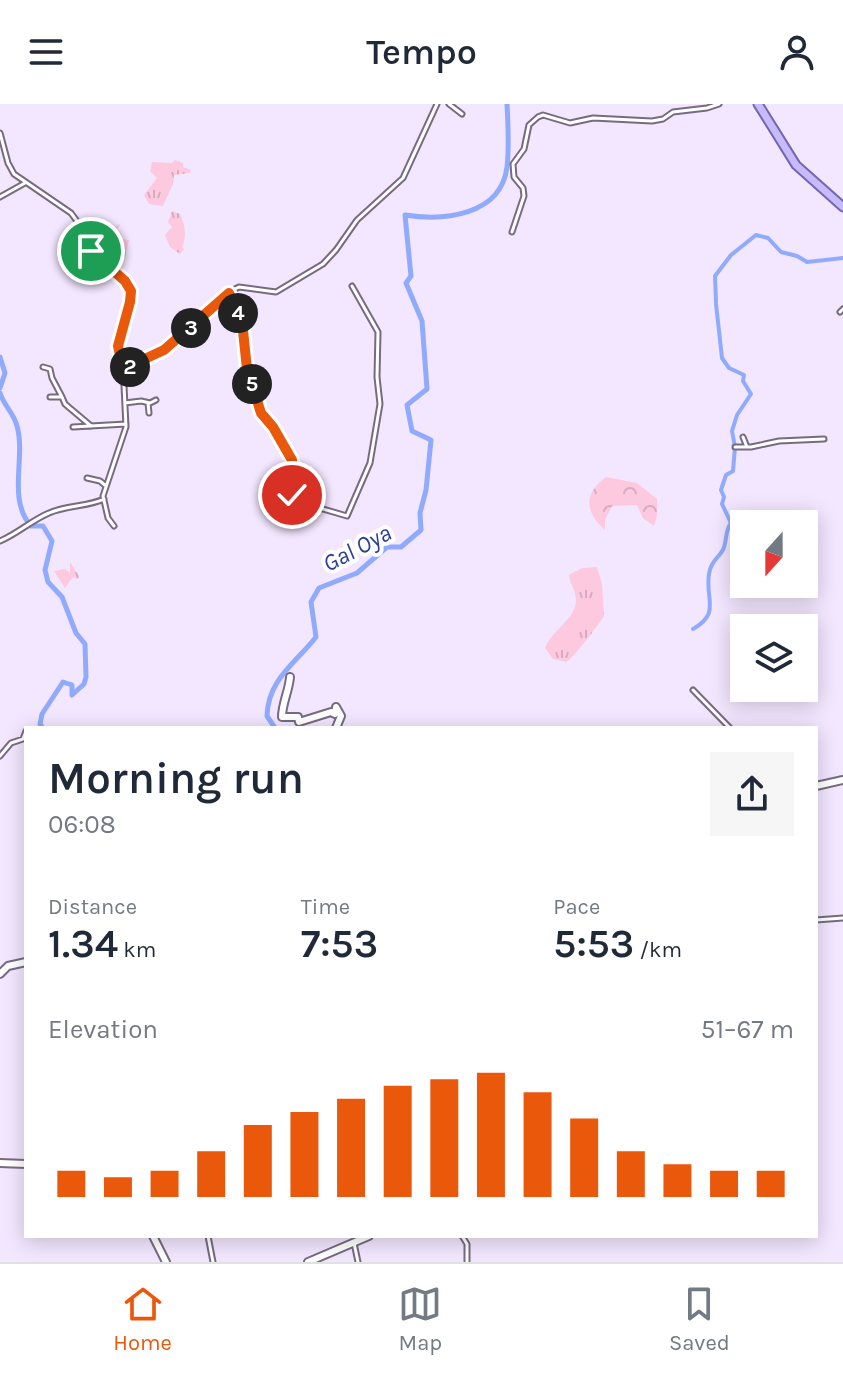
<!DOCTYPE html>
<html lang="en">
<head>
<meta charset="utf-8">
<style>
  body { margin:0; font-family:Karla,sans-serif; background:#f6f6f7; color:#1f2937; height:100vh; display:flex; flex-direction:column; font-size:30px; white-space:nowrap }
  * { box-sizing:border-box; margin:0 }
  p { font-size:26px; color:#747a83 }
  .icon { flex:none; width:44px; height:44px; fill:none; stroke:currentColor; stroke-width:2; stroke-linecap:round; stroke-linejoin:round }
  .map { position:relative; flex:1; overflow:hidden }
  .side { position:absolute; left:24px; top:622px; width:794px; height:512px; display:flex; flex-direction:column; background:#fff; border-radius:0px; box-shadow:0 4px 20px #0003 }
  .side>* { flex:none }
  .needle { width:52px; rotate:201deg }
  .tools { position:absolute; left:730px; top:406px; display:grid; gap:16px }
  .tools a { display:grid; place-items:center; width:88px; height:88px; border-radius:0px; background:#fff; box-shadow:0 4px 20px #0003; font-size:40px }
  .pin { position:absolute; display:grid; place-items:center; width:68px; height:68px; color:#fff; margin:-34px; border:4px solid #fff; border-radius:50%; box-shadow:0 2px 8px #0007 }
  .km { position:absolute; width:40px; height:40px; margin:-20px; border-radius:50%; background:#222; color:#fff; font-size:22px; line-height:40px; text-align:center }
  .round { display:grid; place-items:center; flex:none; width:84px; height:84px; border-radius:0px; background:#f6f6f7 }
  .summary { display:flex; align-items:center; justify-content:space-between; height:136px; padding:0 24px }
  h1 { font-size:44px; font-weight:600; line-height:60px }
  .stats { display:grid; grid-template-columns:repeat(3,1fr); gap:12px; height:136px; padding:8px 24px }
  .stats div { display:grid; align-content:center }
  .stats b { font-size:40px; font-weight:600 }
  .stats small { font-size:22px; font-weight:400 }
  .stats p { font-size:22px }
  .chart { height:224px; padding:16px 24px }
  .chart p { display:flex; justify-content:space-between }
  .chart svg { width:100%; height:144px; margin-top:8px; stroke:#ea580c; stroke-width:6 }
  header { display:flex; justify-content:space-between; align-items:center; height:104px; padding:0 24px; background:#fff; font-size:36px; font-weight:600 }
  .dock { display:flex; justify-content:space-around; align-items:center; height:112px; border-top:2px solid #e0e1e3; background:#fff; font-size:22px; color:#747a83 }
  .dock a { display:grid; justify-items:center; gap:4px }
  .dock .selected { color:#ea580c }
  .map>svg:first-child { display:block }
</style>
</head>
<body>
<header><svg class="icon" aria-label="menu" viewBox="0 0 24 24"><path d="M4 6h16M4 12h16M4 18h16"/></svg>Tempo<svg class="icon" aria-label="person" viewBox="0 0 24 24"><circle cx="12" cy="8" r="4"/><path d="M4 21q1-7 8-7t8 7"/></svg></header>
<div class="map">
<svg width="843" height="1158" viewBox="0 0 843 1158">
  <defs>
    <pattern id="grass-tufts" width="24" height="20" patternUnits="userSpaceOnUse" patternTransform="scale(2)"><rect width="24" height="20" fill="#fcc9de"/><path d="M3 7l-1-3M5 7V3M7 7l1-3M15 17l-1-3M17 17v-4M19 17l1-3" fill="none" stroke="#d8acbe"/></pattern>
    <pattern id="forest-crowns" width="20" height="18" patternUnits="userSpaceOnUse" patternTransform="scale(2)"><rect width="20" height="18" fill="#fcc9de"/><path d="M2 6a3 3 0 1 1 6 0M12 15a3 3 0 1 1 6 0" fill="none" stroke="#d8acbe"/></pattern>
  </defs>
  <rect width="100%" height="100%" fill="#f3e6ff"/>
  <!-- grass -->
  <path fill="url(#grass-tufts)" d="M175,56l8,3v4l8,3 -1,3 -16,2 -1,9 -10,22 -14,-2 -5,-9 13,-17 -7,-7 2,-9 20,1z
    M172,107l8,3c5,11 7,22 2,33l2,2 -4,5 -10,-7 -5,-12 7,-8 -4,-5z
    M120,120l-4,7 5,2 2,6 6,1 -4,17 -5,-2 1,-3 -20,-9 2,-6 -3,-3z
    M70,458l9,14 -1,3 -5,-2 -8,11 -11,-17 11,-2 5,4z
    M597,463l5,17 2,32c-6,9 -30,42 -38,46l-13,-3 -8,-11c7,-18 31,-29 31,-48 0,-9 -6,-16 -7,-25l13,-7z"/>
  <!-- forest -->
  <path fill="url(#forest-crowns)" d="M606,373l31,6 20,16v16l-3,11 -11,-8 -6,-13 -25,1 -7,14v10c-20,-18 -22,-36 1,-53z"/>
  <g fill="none" stroke-linecap="round" stroke-linejoin="round">
    <!-- canal -->
    <path stroke="#90abfd" stroke-width="4" d="M716,198l-1,-26 16,-21 25,-20 12,3 13,14 16,4 10,6 36,-4
      M693,525c28,-16 12,-29 16,-55 2,-15 13,-18 15,-27 3,-8 1,-16 7,-24l-9,-19 2,-7 -3,-7 5,-15 7,-4 2,-24 -3,-16 5,-16 14,-21 -8,-13 1,-6 -15,-7 -7,-10 -6,-54"/>
    <!-- river -->
    <path stroke="#90abfd" stroke-width="5" d="M0,253l5,16 -5,15
      M0,289c4,13 14,20 17,33 9,32 -10,73 14,100h12l9,15 -7,29 3,12 14,15 14,36 9,11 1,33 -2,7 -12,11v-10l-9,-3 -21,32 -2,10 3,4
      M275,624l-8,-12c1,-37 29,-53 49,-79l-5,-35 8,-14 38,-15 30,-26h14l20,-17 -1,-17 6,-23 5,-50 -19,-9 -5,-26 20,-16 -5,-68 -16,-38 5,-7 -6,-61c38,6 96,1 102,-48 2,-17 1,-45 0,-63"/>
    <defs>
      <path id="minor" d="M449,0l13,10
        M0,29l8,30 6,11 57,39 11,15 11,26 30,25 8,12 -1,11 -12,44 5,19 3,62 -23,69 5,22 6,8
        M0,93l25,-14
        M512,128l12,-36 -1,-8 -9,-11 -1,-13 11,-15 5,-24 9,-8 5,-2 27,8 23,-5 59,3 11,-2 10,-7 34,-4 12,-4
        M229,189l13,28 5,48 14,44 12,14 19,33v40l55,16 23,-53 10,-59 -3,-27 1,-45 -26,-46
        M840,208l3,-3
        M43,263l7,2 2,9 10,19
        M123,265l41,-19 71,-61 4,-2 37,5 47,-28 13,-14 21,-30 46,-42 34,-74
        M50,293h12l3,7 26,22
        M125,299l16,-2 9,2 6,-3
        M148,299l1,10
        M73,323l53,-3
        M743,333l4,10
        M735,343h16l28,-6 45,-2
        M87,374l13,3 6,5
        M0,437c17,-7 32,-21 49,-28 18,-8 38,-6 55,-14
        M693,586l37,38
        M0,652l11,-13 12,-4 3,-8
        M816,816l27,-2
        M208,1132l5,26
        M462,1132l5,8v18
        M354,1139l4,19"/>
      <path id="secondary" d="M290,573c-1,14 -8,26 -8,40h16l1,5 32,-10 4,2 1,-7 5,9 -5,12
        M816,682l27,-6
        M0,870l8,-8 18,-4
        M0,1059l26,1
        M153,1132l13,26
        M308,1158l61,-26"/>
      <path id="primary" d="M758,0l38,61 47,42"/>
    </defs>
    <!-- minor casing -->
    <use href="#minor" stroke="#776b80" stroke-width="7"/>
    <!-- secondary casing -->
    <use href="#secondary" stroke="#776b80" stroke-width="10"/>
    <!-- primary casing -->
    <use href="#primary" stroke="#7466b0" stroke-width="11"/>
    <!-- minor -->
    <use href="#minor" stroke="#fff" stroke-width="3"/>
    <!-- secondary -->
    <use href="#secondary" stroke="#fff" stroke-width="6"/>
    <!-- primary -->
    <use href="#primary" stroke="#c7bbfd" stroke-width="7"/>
  </g>
  <g fill="none" stroke-linecap="round" stroke-linejoin="round">
    <defs>
      <path id="route" d="M91,147l34,30 6,10 -1,11 -12,44 5,23 41,-19 65,-57 13,28 5,48 14,44 12,14 19,33v35"/>
    </defs>
    <!-- route casing -->
    <use href="#route" stroke="#fff" stroke-width="16"/>
    <!-- route -->
    <use href="#route" stroke="#ea580c" stroke-width="10"/>
  </g>
  <g text-anchor="middle" dominant-baseline="central" stroke-width="8" stroke-linejoin="round" paint-order="stroke">
    <!-- water labels -->
    <g font-size="24" font-style="italic" fill="#2b3e9b" stroke="#fff">
      <text transform="translate(357 444) rotate(-28)">Gal Oya</text>
    </g>
  </g>
</svg>
<div class="tools">
<a><svg class="needle" viewBox="-14 -14 28 28"><path d="M0-13l5 13h-10z" fill="#e53935"/><path d="M0 13l5-13h-10z" fill="#747a83"/></svg></a>
<a><svg class="icon" aria-label="layers" viewBox="0 0 24 24"><path d="M12 4l9 5-9 5-9-5zM3 14l9 5 9-5"/></svg></a>
</div>
<div class="pin" style="left:91px;top:147px;background:#1e9e55"><svg class="icon" aria-label="arrive" viewBox="0 0 24 24"><path d="M6 21V4h12l-3 4 3 4H6"/></svg></div>
<div class="pin" style="left:292px;top:391px;background:#d93025"><svg class="icon" aria-label="check" viewBox="0 0 24 24"><path d="M5 12l5 5 9-10"/></svg></div>
<b class="km" style="left:130px;top:263px">2</b>
<b class="km" style="left:191px;top:224px">3</b>
<b class="km" style="left:238px;top:209px">4</b>
<b class="km" style="left:252px;top:280px">5</b>
<section class="side">
<div class="summary"><div><h1>Morning run</h1><p>06:08</p></div><a class="round"><svg class="icon" aria-label="share" viewBox="0 0 24 24"><path d="M12 15V3M7 8l5-5 5 5M5 13v7h14v-7"/></svg></a></div>
<div class="stats">
<div><p>Distance</p><b>1.34<small> km</small></b></div>
<div><p>Time</p><b>7:53</b></div>
<div><p>Pace</p><b>5:53<small> /km</small></b></div>
</div>
<div class="chart"><p><span>Elevation</span>51–67 m</p>
<svg viewBox="0 0 160 44" preserveAspectRatio="none"><path d="M5 44V36M15 44V38M25 44V36M35 44V30M45 44V22M55 44V18M65 44V14M75 44V10M85 44V8M95 44V6M105 44V12M115 44V20M125 44V30M135 44V34M145 44V36M155 44V36"/></svg>
</div>
</section>
</div>
<nav class="dock">
<a class="selected"><svg class="icon" aria-label="home" viewBox="0 0 24 24"><path d="M3 11l9-7 9 7M6 9v11h12V9"/></svg>Home</a>
<a><svg class="icon" aria-label="map" viewBox="0 0 24 24"><path d="M3 6l6-2 6 2 6-2v14l-6 2-6-2-6 2zM9 4v14M15 6v14"/></svg>Map</a>
<a><svg class="icon" aria-label="saved" viewBox="0 0 24 24"><path d="M7 4h10v16l-5-4-5 4z"/></svg>Saved</a>
</nav>
</body>
</html>
